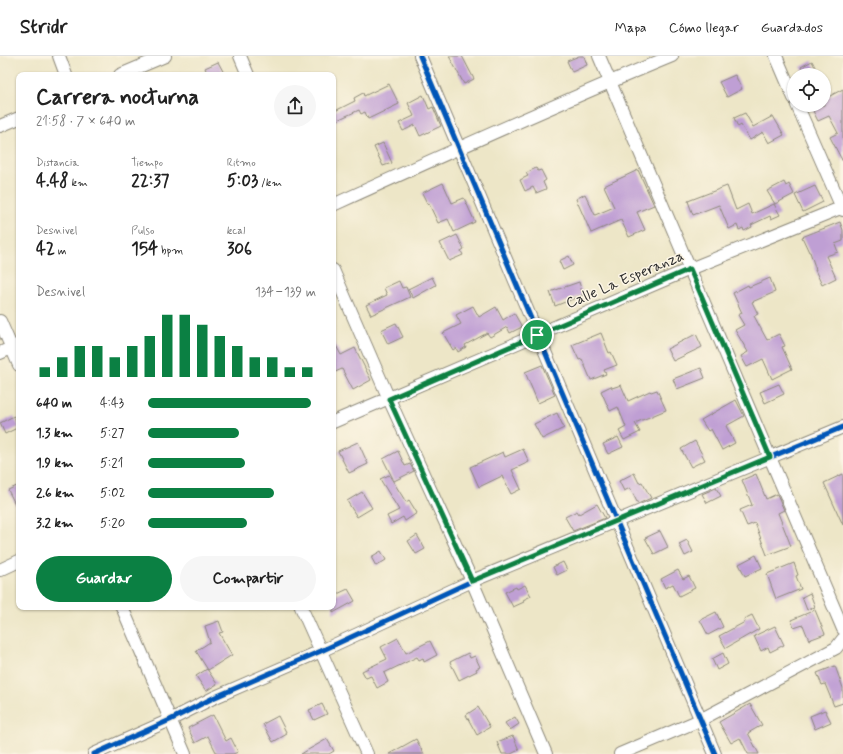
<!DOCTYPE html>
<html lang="es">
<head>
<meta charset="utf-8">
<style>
  body { margin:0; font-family:Mynerve,sans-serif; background:#f6f6f6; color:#222; height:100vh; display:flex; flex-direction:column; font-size:15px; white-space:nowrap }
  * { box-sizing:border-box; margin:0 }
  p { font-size:13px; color:#767676 }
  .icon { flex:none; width:22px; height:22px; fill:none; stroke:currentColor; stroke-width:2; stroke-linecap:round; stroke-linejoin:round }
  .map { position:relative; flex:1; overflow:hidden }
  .panel { position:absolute; left:16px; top:16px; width:320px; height:538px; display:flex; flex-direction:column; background:#fff; border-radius:8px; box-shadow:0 1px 3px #0004 }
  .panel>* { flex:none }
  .buttons { position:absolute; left:787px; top:12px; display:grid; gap:8px }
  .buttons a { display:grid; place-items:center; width:44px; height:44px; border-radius:50%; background:#fff; box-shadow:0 1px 3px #0004; font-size:20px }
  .pin { position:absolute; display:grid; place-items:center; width:34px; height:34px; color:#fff; margin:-17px; border:2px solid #fff; border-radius:50%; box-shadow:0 1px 4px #0007 }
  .round { display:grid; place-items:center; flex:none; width:42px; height:42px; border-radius:21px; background:#f6f6f6 }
  .head { display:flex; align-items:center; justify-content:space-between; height:68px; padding:0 20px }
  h1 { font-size:22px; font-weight:700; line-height:30px }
  .figures { display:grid; grid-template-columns:repeat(3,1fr); gap:6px; height:68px; padding:4px 20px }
  .figures div { display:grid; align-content:center }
  .figures b { font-size:17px; font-weight:700 }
  .figures small { font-size:11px; font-weight:400 }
  .figures p { font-size:11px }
  .chart { height:112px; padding:8px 20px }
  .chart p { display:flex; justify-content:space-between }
  .chart svg { width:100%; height:72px; margin-top:4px; stroke:#0b8043; stroke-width:6 }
  .action { display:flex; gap:8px; margin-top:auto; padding:8px 20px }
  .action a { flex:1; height:46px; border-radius:24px; background:#0b8043; color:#fff; font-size:16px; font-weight:700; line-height:46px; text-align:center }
  .action a+a { background:#f6f6f6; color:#222 }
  ul { padding:0 20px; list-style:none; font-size:13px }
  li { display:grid; grid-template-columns:64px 48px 1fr; align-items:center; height:30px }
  li i { height:10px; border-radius:5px; background:#0b8043 }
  header { display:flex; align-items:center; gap:24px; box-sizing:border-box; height:56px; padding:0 20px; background:#fff; border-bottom:1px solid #e0e0e0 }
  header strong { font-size:19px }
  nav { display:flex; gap:22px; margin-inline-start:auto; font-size:14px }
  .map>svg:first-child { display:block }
</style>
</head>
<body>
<header>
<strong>Stridr</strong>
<nav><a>Mapa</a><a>Cómo llegar</a><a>Guardados</a></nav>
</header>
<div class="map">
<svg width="843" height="698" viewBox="0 0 843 698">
  <rect width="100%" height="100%" fill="#fcf5e5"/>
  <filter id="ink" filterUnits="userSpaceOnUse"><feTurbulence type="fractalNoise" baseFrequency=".025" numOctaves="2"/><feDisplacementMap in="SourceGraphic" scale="8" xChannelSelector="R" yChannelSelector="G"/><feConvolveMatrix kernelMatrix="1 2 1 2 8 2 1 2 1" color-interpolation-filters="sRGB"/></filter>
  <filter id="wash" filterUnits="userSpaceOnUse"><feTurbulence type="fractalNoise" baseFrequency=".012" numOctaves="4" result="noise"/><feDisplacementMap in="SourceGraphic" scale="16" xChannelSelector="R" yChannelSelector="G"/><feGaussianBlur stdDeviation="0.9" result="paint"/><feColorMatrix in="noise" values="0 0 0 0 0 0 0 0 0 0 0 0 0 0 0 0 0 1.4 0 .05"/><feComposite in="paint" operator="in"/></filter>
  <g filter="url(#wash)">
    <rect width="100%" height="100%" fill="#ede6c7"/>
    <g id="blocks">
      <!-- building -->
      <path fill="#bf9fd4" d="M449,0h13l12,23 -10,5z
        M579,0h5l3,9 -15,7 -5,-11z
        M812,5l7,14h-14l-4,-8z
        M218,6l7,13h-17l-3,-7z
        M735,19l7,14 -15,8 -8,-15z
        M389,28l10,20 -31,15 -3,-7 -4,2 -2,-4 -26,12v-10l22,-11 -1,-3 9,-5 1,3z
        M824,28l6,12 13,-7v73l-13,-25 8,-4 -9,-17 -11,5 -8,-16h14z
        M423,39l6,14 4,-2 8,19 -21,10 -5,-11 -12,6 -4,-8 15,-7 -6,-13z
        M745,57l8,14 20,-11 11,19 -15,8 -6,-11 -13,8 -9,-15 -3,2 -4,-9z
        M383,87l9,20 -9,3 -9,-19z
        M536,112l2,3 3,-1 5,10 -3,2 3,7 -10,4 -3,-6 -8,4 -5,-11 8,-4 -2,-3z
        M638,114l16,35 -17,7 8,18 -16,7 -8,-17 -30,13 -15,-34 9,-5 10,21 19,-8 -10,-21z
        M784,126l2,4 3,-2 5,10 -19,10 -8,-13z
        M443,127l9,20 12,-5 11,24 -21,10 -6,-13 -10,4 -9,-19 -1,1 -6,-12z
        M727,130l9,24 12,-6 4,10 22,-10 6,11 -9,4 -1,-3 -19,9 1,2 -8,4 -1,-3 -4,2 -2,-5 -8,4 -10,-24 -26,10 -5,-14z
        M815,130l8,16 -20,10 -8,-17z
        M840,166l3,8v11l-8,3 3,8 -12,4 10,22 -14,7 -7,-15h1l-6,-18h-1l-7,-15z
        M457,179l7,14 -3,2 2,4 -14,6 -9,-18z
        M569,200l4,9 -10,5 -4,-9z
        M432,221l4,8 -23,13 -5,-9z
        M770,222l5,14 -23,10 6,12 -4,2 13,24 12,-6 6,12 -3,1 10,22 -20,10 -9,-20 -16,8 -6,-11 7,-4 -13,-22 9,-5 -6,-10 4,-2 -9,-20 15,-8 1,2z
        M399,225l3,7 4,-1 4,10 -39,18 -5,-10 21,-10 -3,-7z
        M579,226l4,13 -28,11 -5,-14z
        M473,250l6,11 17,-10 7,13 11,-7 8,14 -12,6 -3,-6 -17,10 -3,-4 -22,12 1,2 -8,5 -2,-4 -3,2 -10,-17 18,-9 -5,-9z
        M396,267l7,14 -15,7 -7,-14z
        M601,277l8,20 2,-1 6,13 -13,5 2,4 -15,6 -9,-21 -3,1 -7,-15z
        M696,278l6,13 -29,14 -6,-12z
        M333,284l8,15 14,-7 16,32 -18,10 -11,-21 -9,4z
        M542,309l13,30 -17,8 -13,-31z
        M701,312l4,10 -28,11 -4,-10z
        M779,328l5,10 -19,9 -5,-11z
        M621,329l7,16 22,-10 1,1 6,-2 9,20 -31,13 5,9 -16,8 -5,-9 7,-4 -8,-20 -8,4 -9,-20 10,-5 1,2z
        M736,344l8,16 -18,10 9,17 -13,7 -11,-21 -3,2 -7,-11z
        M557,357l7,15 -22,11 -8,-15z
        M14,360l5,11 -14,7 -5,-11z
        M618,381l5,10 -15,7 -5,-10z
        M695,385l10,19 -14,7 -10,-18z
        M358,386l10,22 -19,9 -11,-22z
        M523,393l6,13 -17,8 9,19 -10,5 -9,-18 -23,11 -9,-20 33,-15 2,5z
        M398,395l7,15 5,-2 4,7 -20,10 -11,-22z
        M634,417l5,10 3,-1 9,16 -13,6 -8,-16 -6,3 -5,-10z
        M756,418l10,25 11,-5 7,16 -6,3 13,33 -24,9 -12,-32 -8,3 -7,-16 12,-5 -10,-25z
        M843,418v51l-19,-42z
        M389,419l17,27 3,-2 8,13 -12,8 -2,-4 -12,7 -4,-8 12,-6 -19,-31z
        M19,429v27l-11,-22z
        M716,432l5,8 -14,7 -5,-9z
        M362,436l10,16 -15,9 -10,-16z
        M597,448l8,14 -32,13 -8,-14 12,-6 2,3z
        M660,475l8,16 -14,7 -9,-16z
        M417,479l8,14 -9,5 -8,-13z
        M687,484l6,12 -8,4 -6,-12z
        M381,495l5,9 -10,6 -5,-9z
        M756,499l6,13 -17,8 -6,-12z
        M563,506l4,8 -10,5 -4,-8z
        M794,507l4,12 -2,1 5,13 -25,10 -9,-25z
        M678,514l5,9 6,-3 6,12 -16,8 -6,-12 -8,4 -4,-9z
        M525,529l6,11 -8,4 1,2 -11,5 -8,-15 11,-5 1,2z
        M348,533l7,12 -22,12v-17z
        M810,537l5,14 -8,3 -5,-13z
        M815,554l10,24 -16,6 -6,-15 -9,3 -3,-8z
        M716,556l7,15 -15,8 -8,-15z
        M752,559l7,14 -33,19 -7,-12 26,-14 -1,-3z
        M219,565l4,11 -4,1 13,22 -24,15 -12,-19 14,-9 -5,-16z
        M775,570l9,19 -14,7 -2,-5 -7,4 -7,-15z
        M398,582l8,15 24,-12 7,14 -13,7 -1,-4 -4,2 -2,-3 -33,16 4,9 -11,6 -6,-12 -5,2 -4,-7 25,-12 -6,-12z
        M468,597l2,5 5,-2 5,11 -4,2 1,2 -18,9 -9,-18z
        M723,597l5,11 -11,6 -5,-11z
        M835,610l8,22v15l-9,3 -9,-22 -3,1 -5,-12z
        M207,613l10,15 -11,7 -10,-15z
        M322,648l5,10 -13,6 -5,-10z
        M750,648l12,21 -14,8 11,21h-11l-8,-16 -9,5 -12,-21z
        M478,651l12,20 -13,8 -11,-20z
        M825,654l6,12 -16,7 -5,-13z
        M213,659l13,26 5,-3 7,14 -5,2h-16l-9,-18 -13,7 -7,-15z
        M278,660l9,18 -14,8 -10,-18z
        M515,661l4,7 -9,6 -5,-7z
        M513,680l6,14 -8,4h-9l-5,-12z
        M327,683l7,12 -5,3h-28z
        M416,683l8,15h-35z"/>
    </g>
  </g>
  <g filter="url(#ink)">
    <use href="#blocks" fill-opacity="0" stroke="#8c8879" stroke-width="1"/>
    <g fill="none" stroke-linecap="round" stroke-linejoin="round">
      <defs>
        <path id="minor" d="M59,0l7,19
          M240,0l8,19
          M420,0l295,698
          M599,0l244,573
          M776,0l18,42
          M120,19l45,-19
          M797,49l46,105
          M0,70l19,-8
          M333,149c112,-51 225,-102 339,-149
          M333,214l56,129 83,182 74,173
          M0,265l19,44
          M0,297l18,-8
          M333,366l357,-153 153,-62
          M0,514l19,-9
          M122,551l63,147
          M301,551l66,147
          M94,698l76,-34 43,-22 108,-47 151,-70 371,-154
          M620,698l80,-34 136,-72 7,-9"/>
      </defs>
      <!-- minor casing -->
      <use href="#minor" stroke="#8c8879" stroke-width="14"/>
      <!-- minor -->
      <use href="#minor" stroke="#fff" stroke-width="12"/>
      <defs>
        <path id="cycleway" d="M420,0l295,698
          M94,698l76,-34 43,-22 108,-47 151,-70 371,-154"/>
      </defs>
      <!-- cycleway casing -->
      <use href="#cycleway" stroke="#fcf5e5" stroke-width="8"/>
      <!-- cycleway -->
      <use href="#cycleway" stroke="#0057b8" stroke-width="5"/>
    </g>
  </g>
  <g fill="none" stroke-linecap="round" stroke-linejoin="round" filter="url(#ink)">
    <defs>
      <path id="route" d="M690,213l80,188 -298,124 -83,-182z"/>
    </defs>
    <!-- route casing -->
    <use href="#route" stroke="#fff" stroke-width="8"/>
    <!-- route -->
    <use href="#route" stroke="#0b8043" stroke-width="5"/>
  </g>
  <g text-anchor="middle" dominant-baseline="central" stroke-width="3" stroke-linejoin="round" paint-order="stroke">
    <!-- street labels -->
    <g font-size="15" fill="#2b2b2b" stroke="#fcf5e5">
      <text transform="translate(625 224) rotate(-23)">Calle La Esperanza</text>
    </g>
  </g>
</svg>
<div class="buttons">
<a><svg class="icon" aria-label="locate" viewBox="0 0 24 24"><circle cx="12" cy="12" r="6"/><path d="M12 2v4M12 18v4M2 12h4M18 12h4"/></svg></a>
</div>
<div class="pin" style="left:537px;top:279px;background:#1e9e55"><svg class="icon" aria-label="arrive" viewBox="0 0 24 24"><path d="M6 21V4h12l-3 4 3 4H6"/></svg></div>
<section class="panel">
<div class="head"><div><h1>Carrera nocturna</h1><p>21:58 · 7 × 640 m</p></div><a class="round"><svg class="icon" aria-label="share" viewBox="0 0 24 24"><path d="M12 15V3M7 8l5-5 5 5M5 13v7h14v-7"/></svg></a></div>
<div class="figures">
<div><p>Distancia</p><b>4.48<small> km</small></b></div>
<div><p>Tiempo</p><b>22:37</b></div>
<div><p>Ritmo</p><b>5:03<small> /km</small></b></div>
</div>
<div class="figures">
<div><p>Desnivel</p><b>42<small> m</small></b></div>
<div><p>Pulso</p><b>154<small> bpm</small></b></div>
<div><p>kcal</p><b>306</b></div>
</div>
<div class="chart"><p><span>Desnivel</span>134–139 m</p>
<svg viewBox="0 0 160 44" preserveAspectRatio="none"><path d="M5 44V38M15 44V32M25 44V25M35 44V25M45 44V32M55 44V25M65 44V19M75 44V6M85 44V6M95 44V12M105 44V19M115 44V25M125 44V32M135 44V32M145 44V38M155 44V38"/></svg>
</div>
<ul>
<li><b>640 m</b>4:43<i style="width:97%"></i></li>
<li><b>1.3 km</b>5:27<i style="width:54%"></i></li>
<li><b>1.9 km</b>5:21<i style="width:58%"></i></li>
<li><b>2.6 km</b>5:02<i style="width:75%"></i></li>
<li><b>3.2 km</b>5:20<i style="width:59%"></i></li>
</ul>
<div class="action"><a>Guardar</a><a>Compartir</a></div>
</section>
</div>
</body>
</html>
